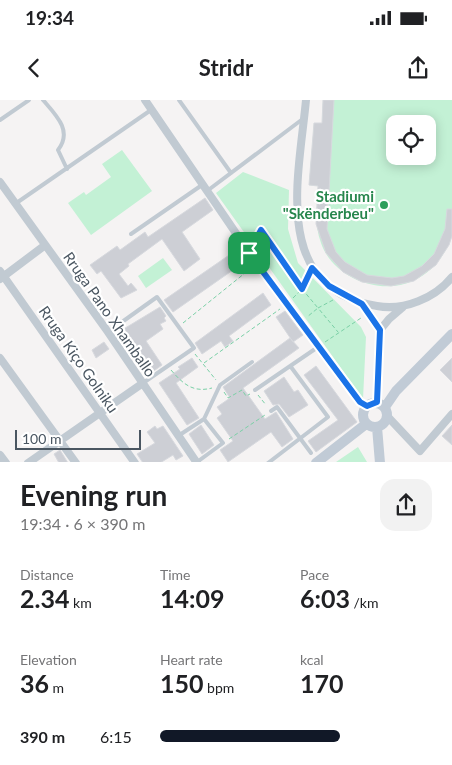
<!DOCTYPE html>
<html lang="en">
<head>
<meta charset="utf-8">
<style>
  body { margin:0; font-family:Lato,sans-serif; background:#f2f2f2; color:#202124; height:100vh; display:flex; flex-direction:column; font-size:19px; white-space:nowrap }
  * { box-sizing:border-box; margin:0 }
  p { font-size:16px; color:#757577 }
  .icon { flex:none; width:28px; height:28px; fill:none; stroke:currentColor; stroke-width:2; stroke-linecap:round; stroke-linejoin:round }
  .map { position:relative; height:362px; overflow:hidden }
  .details { display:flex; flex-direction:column; background:#fff; flex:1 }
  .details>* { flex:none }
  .buttons { position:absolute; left:386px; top:15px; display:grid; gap:10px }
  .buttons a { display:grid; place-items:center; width:50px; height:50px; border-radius:10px; background:#fff; box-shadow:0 2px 12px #0003; font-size:25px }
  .scale { position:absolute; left:15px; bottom:12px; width:126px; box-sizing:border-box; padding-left:5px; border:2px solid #4a5661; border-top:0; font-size:14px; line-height:18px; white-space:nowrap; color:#4a5661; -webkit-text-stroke:4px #fff; paint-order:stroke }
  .pin { position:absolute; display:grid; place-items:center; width:42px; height:42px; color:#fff; margin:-21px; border-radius:10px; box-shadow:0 2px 8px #0006 }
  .round { display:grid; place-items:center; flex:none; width:52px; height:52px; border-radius:15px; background:#f2f2f2 }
  .headline { display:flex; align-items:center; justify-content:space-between; height:85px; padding:0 20px }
  h1 { font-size:28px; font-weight:700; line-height:38px }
  .metrics { display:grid; grid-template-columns:repeat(3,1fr); gap:8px; height:85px; padding:5px 20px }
  .metrics div { display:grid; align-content:center }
  .metrics b { font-size:25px; font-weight:700 }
  .metrics small { font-size:14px; font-weight:400 }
  .metrics p { font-size:14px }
  ul { padding:0 20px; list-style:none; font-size:16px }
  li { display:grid; grid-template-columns:80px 60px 1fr; align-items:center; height:38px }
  li i { height:12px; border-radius:6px; background:#111827 }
  .status { display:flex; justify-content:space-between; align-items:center; height:35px; padding:0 25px; background:#fff; direction:ltr }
  .status svg { height:14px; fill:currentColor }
  header { display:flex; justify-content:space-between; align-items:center; height:65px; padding:0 20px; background:#fff; font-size:22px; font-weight:700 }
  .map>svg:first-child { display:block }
</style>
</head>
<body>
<div class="status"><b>19:34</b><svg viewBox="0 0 49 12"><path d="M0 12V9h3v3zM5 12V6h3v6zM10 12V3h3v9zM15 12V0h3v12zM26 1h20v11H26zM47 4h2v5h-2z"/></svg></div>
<header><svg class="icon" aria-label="back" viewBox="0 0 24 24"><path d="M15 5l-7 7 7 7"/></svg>Stridr<svg class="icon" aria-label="share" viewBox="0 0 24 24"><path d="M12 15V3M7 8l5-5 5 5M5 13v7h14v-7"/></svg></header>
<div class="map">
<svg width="452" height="363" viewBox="0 0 452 363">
  <rect width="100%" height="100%" fill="#f5f3f3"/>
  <!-- green -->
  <path fill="#c3f1d5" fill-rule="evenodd" d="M323,0h129v136c-7,19 -19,36 -39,45 -33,15 -80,-3 -92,-38 -7,-19 -4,-37 -3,-57l-9,-1 5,-62h8zM395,24h33v32h-33z
    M122,50l30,41 -61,44 -23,-32 16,-11 2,3 25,-18 -9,-13z
    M243,72l46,18 -1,39 10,34 63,64 5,10 -3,62 -147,-206z
    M163,158l9,12 -26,18 -8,-12z
    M358,347l9,15h-31z"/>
  <!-- building -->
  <path fill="#cdcfd5" stroke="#d7d9de" d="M323,0h11l-7,129 9,23 9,10 22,13 25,3 12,-2 18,-10 12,-12 11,-25 2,-20h5v27l-3,9 -13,20 -22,16 -23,5 -29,-4 -19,-10 -17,-19 -10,-29 2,-38 -9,-1 5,-62h8z
    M205,98l8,12 -31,22 18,27 -16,12 -22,-32 -34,25 1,2 -10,8 9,12 3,-3 6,7 -16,8 -20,-27 -4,3 -7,-9 27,-19 3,4 25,-18 3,5z
    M235,151l8,12 -70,49 -9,-12z
    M263,193l8,12 -42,31 4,5 -8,6 -4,-6 -19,13 -7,-11z
    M160,207l6,9 -2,2 2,3 -6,3 3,5 -17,12 16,24 -11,8 -29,-43z
    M285,211l18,24 -10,7 -17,-25z
    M290,238l9,10 -56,40 22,31 11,-7 17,27 -11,8 -11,-15 -43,30 -8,-12 13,-9 -16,-23 5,-4 -5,-7 13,-9 -7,-11z
    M104,242l5,7 -13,9 -4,-8z
    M192,258l6,9 -22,16 23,35 -12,7 -28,-42 21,-14 -2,-2z
    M452,258v24l-12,-12z
    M316,266l41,56 -41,30 -8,-11 30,-21 -34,-45z
    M284,277l10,15 4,-2 10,15 -19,12 -10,-13 -6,1 -9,-14z
    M201,325l13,20 -12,9 -13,-20z
    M452,325v20l-10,-9z
    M155,326l2,3 6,-3 20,30 -7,4 -3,-5 -13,8h-17l-6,-9 18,-11 -8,-11z
    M60,350l8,13h-9l-5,-9z"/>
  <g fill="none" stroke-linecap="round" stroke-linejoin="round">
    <!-- path -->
    <path stroke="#7ad0a6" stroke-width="1" stroke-dasharray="4 2.5" stroke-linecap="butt" d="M254,143l7,-13 41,59 6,-13
      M293,198l9,-9 16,19 -11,9
      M333,200l-15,8 20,24
      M183,223l67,-54
      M325,242l36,-24
      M195,254l21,26
      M204,263l76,-54
      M171,270c12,14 22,23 41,18
      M224,292l4,6 14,-8 4,6 4,-2
      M258,295l8,10
      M229,339l36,-24"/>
    <!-- lane -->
    <path stroke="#c1cad2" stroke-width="4" d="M43,0c13,15 30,31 15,50l9,19
      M179,0l52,73
      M0,20l29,-20
      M207,91l97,-73
      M15,104l136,-94
      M131,134l71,-49
      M108,232l49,-35 37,51 -51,35
      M255,290l63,-43
      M271,311l6,-4 34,46
      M178,336l26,-17 16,-34 32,-23
      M197,362l26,-19 -19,-24
      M268,363l60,-46 -37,-50"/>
    <!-- street -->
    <path stroke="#c1cad2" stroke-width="8" d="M145,0l112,164 103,138 7,4
      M306,0c-7,76 -36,189 71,206 27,5 58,-8 75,-29
      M0,82l108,150 89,131
      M0,171l135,192
      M0,179l44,-33
      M362,204l18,26 -3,72
      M380,230l9,-11 14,-12
      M0,258l76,105
      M388,317l32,34 32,-37
      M0,355l6,8
      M28,363l115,-80"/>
    <!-- secondary -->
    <path stroke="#c1cbd6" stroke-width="10" d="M363 315a12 12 0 1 1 24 0a12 12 0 1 1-24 0Z
      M385,307l11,-16 56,-57
      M377,327l3,36
      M316,363l50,-39"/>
  </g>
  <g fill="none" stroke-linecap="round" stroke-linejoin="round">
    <defs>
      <path id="route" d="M261,130l41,59 10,-21 17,18 33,18 18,26 -3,72 -10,4 -7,-4 -111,-149z"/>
    </defs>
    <!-- route casing -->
    <use href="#route" stroke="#fff" stroke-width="10"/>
    <!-- route -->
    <use href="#route" stroke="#1a73e8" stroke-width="6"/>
  </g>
  <!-- markers -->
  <circle fill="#2e9e5b" stroke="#fff" stroke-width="2" cx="384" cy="105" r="5"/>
  <g text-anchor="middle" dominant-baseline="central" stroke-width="4.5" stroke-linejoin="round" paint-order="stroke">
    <!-- leisure labels -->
    <g font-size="15" font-weight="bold" fill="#27864d" stroke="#fff" text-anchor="end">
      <text x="374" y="96">Stadiumi<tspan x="374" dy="17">"Skënderbeu"</tspan></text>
    </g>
    <!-- street labels -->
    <g font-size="15" fill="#4a5661" stroke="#fff">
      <text transform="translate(110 214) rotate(55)">Rruga Pano Xhamballo</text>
      <text transform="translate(79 259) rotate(55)">Rruga Kiço Golniku</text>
    </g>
  </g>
</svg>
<div class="buttons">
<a><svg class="icon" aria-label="locate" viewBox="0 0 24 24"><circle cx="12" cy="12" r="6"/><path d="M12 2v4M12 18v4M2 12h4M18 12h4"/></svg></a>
</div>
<div class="scale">100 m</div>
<div class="pin" style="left:249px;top:153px;background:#1e9e55"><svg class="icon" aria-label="arrive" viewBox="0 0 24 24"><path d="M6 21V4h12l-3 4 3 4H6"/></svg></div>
</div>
<section class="details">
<div class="headline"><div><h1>Evening run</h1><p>19:34 · 6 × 390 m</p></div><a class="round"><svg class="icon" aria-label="share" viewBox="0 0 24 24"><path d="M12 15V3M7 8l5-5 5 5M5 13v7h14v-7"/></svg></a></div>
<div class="metrics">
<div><p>Distance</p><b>2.34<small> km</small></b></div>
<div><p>Time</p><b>14:09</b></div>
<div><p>Pace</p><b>6:03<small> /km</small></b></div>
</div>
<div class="metrics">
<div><p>Elevation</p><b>36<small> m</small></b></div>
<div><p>Heart rate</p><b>150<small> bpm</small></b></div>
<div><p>kcal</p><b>170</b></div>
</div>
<ul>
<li><b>390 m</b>6:15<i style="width:66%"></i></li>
</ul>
</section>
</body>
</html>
